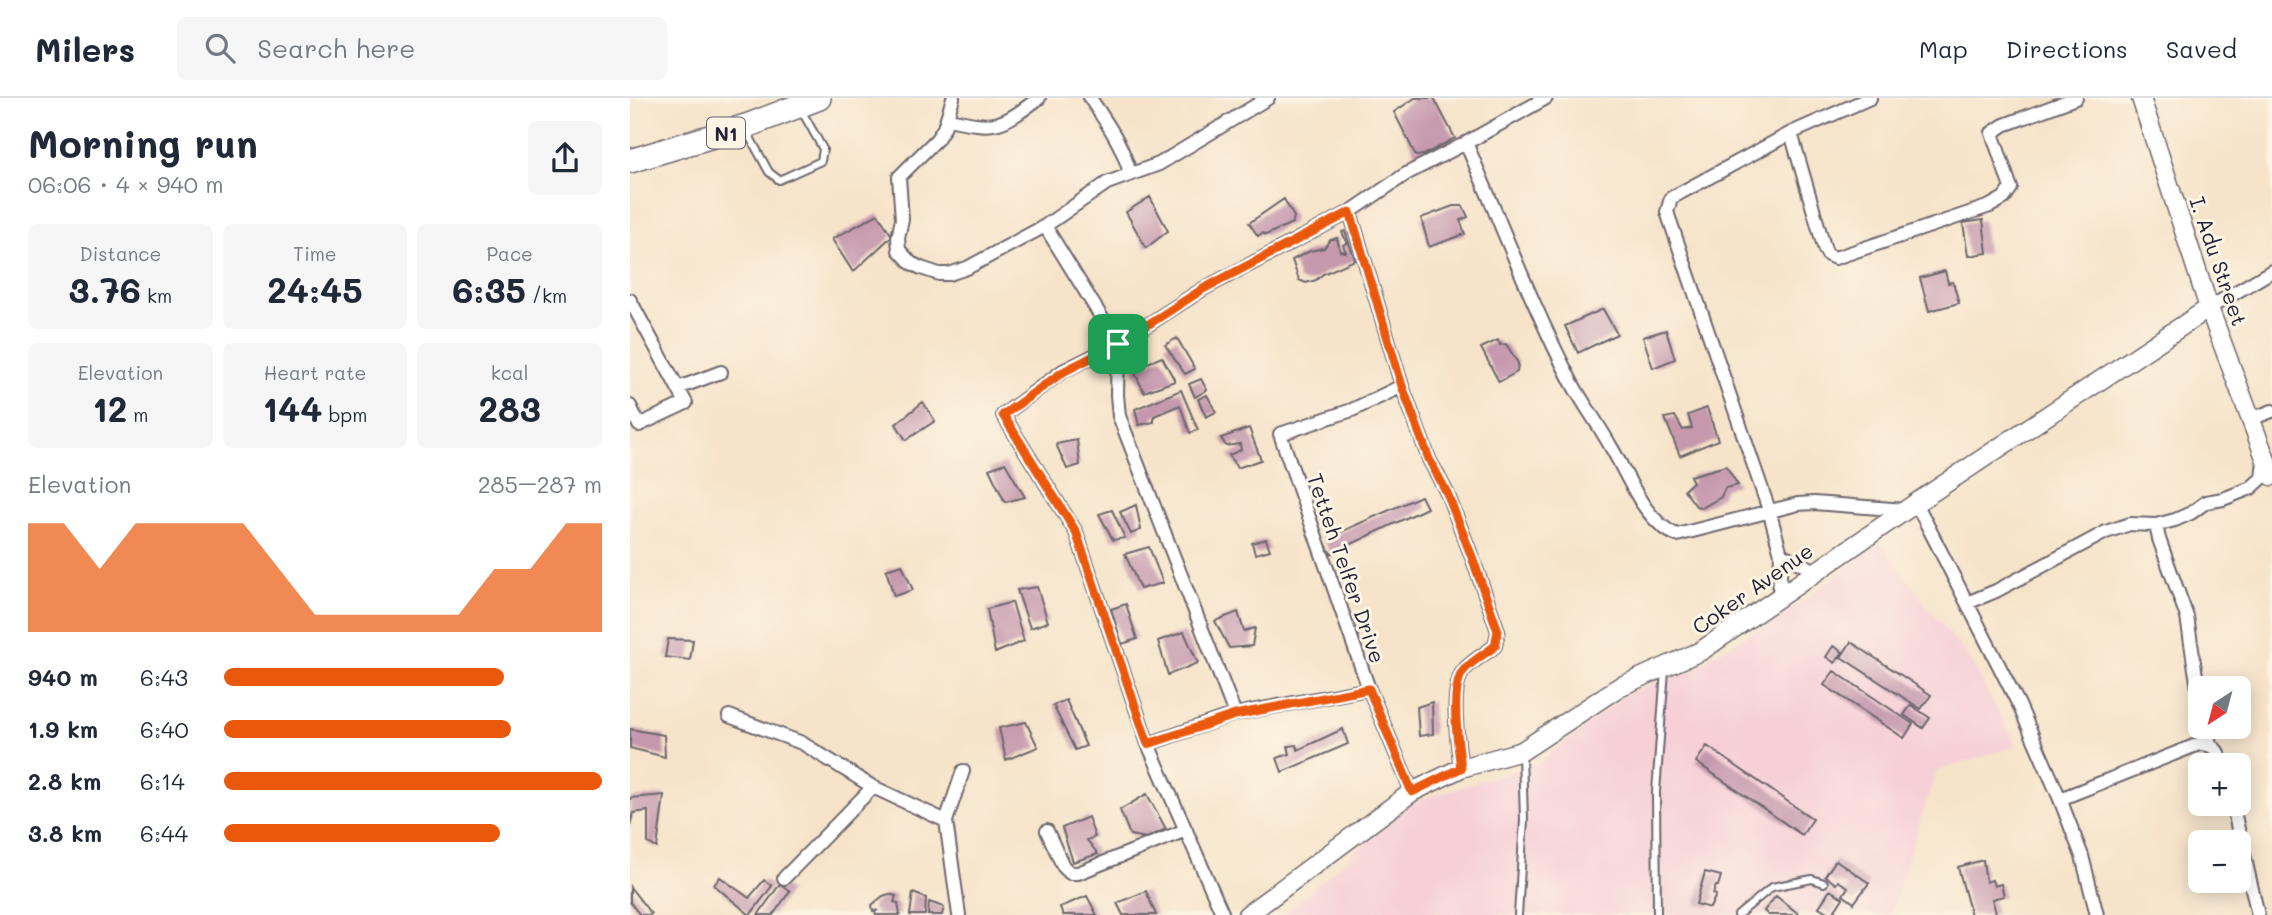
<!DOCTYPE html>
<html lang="en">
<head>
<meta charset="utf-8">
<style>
  body { margin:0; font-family:Mali,sans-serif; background:#f6f6f7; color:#1f2937; height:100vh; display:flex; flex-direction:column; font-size:26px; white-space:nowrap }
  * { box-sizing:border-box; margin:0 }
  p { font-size:23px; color:#747a83 }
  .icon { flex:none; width:38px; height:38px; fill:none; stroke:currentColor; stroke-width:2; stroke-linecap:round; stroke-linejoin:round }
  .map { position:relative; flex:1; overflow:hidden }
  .sheet { display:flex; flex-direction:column; background:#fff; width:630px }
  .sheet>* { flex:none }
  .needle { width:46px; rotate:216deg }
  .controls { position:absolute; left:1558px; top:578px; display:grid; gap:14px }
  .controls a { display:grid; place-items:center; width:63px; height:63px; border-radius:10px; background:#fff; box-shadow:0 4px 18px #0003; font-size:35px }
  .pin { position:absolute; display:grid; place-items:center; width:60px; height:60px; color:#fff; margin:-30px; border-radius:14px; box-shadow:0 4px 10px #0006 }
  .round { display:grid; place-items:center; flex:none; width:74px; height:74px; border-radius:10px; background:#f6f6f7 }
  .headline { display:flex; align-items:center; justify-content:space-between; height:119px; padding:0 28px }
  h1 { font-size:38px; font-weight:700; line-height:52px }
  .metrics { display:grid; grid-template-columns:repeat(3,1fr); gap:10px; height:119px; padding:7px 28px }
  .metrics div { display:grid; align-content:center; border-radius:10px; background:#f6f6f7; text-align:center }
  .metrics b { font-size:35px; font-weight:700 }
  .metrics small { font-size:19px; font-weight:400 }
  .metrics p { font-size:19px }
  .chart { height:196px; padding:14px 28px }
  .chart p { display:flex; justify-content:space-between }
  .chart svg { width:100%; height:126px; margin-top:7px; fill:#ea580c; opacity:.7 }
  ul { padding:0 28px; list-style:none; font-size:23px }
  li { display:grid; grid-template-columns:112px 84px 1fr; align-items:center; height:52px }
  li i { height:18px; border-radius:9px; background:#ea580c }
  header { display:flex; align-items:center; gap:42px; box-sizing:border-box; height:98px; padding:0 35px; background:#fff; border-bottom:2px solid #e0e1e3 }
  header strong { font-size:33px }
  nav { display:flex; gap:38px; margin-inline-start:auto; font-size:24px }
  .search { width:490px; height:63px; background:#f6f6f7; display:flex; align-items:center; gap:18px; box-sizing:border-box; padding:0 24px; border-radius:10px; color:#747a83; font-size:26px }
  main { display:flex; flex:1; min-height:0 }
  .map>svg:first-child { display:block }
</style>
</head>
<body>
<header>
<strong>Milers</strong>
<div class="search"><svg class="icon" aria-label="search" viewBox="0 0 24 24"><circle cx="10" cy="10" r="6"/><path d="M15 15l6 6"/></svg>Search here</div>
<nav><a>Map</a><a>Directions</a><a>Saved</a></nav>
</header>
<main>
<section class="sheet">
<div class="headline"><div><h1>Morning run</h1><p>06:06 · 4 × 940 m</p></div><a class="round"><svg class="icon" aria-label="share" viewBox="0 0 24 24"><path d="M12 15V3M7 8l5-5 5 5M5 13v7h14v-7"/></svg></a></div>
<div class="metrics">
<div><p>Distance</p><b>3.76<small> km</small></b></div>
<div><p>Time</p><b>24:45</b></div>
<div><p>Pace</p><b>6:35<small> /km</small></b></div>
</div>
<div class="metrics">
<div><p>Elevation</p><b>12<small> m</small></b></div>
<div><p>Heart rate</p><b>144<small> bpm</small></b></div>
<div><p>kcal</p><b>283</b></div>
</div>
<div class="chart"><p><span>Elevation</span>285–287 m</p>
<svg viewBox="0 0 160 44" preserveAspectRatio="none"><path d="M0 44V6L10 6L20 22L30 6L40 6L50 6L60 6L70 22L80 38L90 38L100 38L110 38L120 38L130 22L140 22L150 6L160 6V44z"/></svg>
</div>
<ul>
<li><b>940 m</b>6:43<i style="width:74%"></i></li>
<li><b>1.9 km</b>6:40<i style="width:76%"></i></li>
<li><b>2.8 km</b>6:14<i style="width:100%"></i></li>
<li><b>3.8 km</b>6:44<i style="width:73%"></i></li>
</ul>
</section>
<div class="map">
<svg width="1642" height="817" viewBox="0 0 1642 817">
  <rect width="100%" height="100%" fill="#fcf5e5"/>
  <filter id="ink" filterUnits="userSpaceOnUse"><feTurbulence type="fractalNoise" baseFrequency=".0143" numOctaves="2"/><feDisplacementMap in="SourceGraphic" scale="14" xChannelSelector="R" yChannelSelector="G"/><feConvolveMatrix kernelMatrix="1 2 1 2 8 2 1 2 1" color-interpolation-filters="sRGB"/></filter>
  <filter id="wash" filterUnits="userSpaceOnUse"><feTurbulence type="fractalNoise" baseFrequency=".00686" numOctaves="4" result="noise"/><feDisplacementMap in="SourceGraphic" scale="28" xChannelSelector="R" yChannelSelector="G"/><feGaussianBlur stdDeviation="1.57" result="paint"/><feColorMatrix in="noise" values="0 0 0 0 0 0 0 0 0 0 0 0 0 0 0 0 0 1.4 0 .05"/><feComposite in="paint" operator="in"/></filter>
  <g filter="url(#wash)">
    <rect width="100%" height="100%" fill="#f6e3c9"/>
    <!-- built -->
    <path fill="#f6cfd7" d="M1250,443l46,64 41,50 50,91 -81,25 -46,144h-606l127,-113 127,-38 88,-70 67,-26 117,-72z"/>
    <g id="blocks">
      <!-- building -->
      <path fill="#c598ad" d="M785,0h19l21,40 -31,17 -8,1 -22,-44z
        M520,99l18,34 -22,17 -20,-36z
        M654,101l10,18 -2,6 -26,12 -4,-2 -4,3 -9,-13z
        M823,108h10l5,11 -8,3 5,14 -36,13 -8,-29z
        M248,116l14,22 -39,36 -21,-33z
        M1353,122l4,33 -19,3 -5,-33z
        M715,133l10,29 -32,14 -7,6 -10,3 -7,-3 -7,-20 18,-9 14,-3 6,-8 7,-2 3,13 6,1 -3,-7 4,-2 -5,-11z
        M1315,173l3,12 5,-1 6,21 -30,8 -9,-33z
        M973,211l14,25 -39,19 -13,-27z
        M1036,232l9,29 -22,9 -10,-31z
        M547,240l18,31 -10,5 -20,-29z
        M868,242l2,5 6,-1 12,19 -1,9 -18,10 -18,-34z
        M532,259l13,24 -31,11 -11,-23z
        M571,281l6,11 -12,7 -6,-13z
        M551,292l17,40 -8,3 -10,-28 -26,11v6l-15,3 -4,-16z
        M577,297l9,17 -10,5 -8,-18z
        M293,304l12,19 -29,19 -10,-16z
        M1077,310l11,32 -38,16 -15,-38 10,-2 8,14 9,-2 -4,-13z
        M619,330l12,32 -24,8 -8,-13 12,-5 -1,-6 -14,2 -5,-8z
        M447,342l3,25 -13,4 -11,-25z
        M375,365l20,34 -20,5 -16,-33z
        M1096,368l12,19 -13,3 -4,9 -19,11 -6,-2 -12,-16 9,-8 -3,-6z
        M791,398l6,12 -96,46 -19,-36 9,-5 15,21z
        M506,407l5,25 -10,4 -11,-22z
        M482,412l13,28 -12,2 -14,-26z
        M636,441l4,11 -15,4 -3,-11z
        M519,449l14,36 -23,6 -15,-35z
        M272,467l11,25 -19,6 -8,-26z
        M407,489l11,35 -18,6 -13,-38z
        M382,504l12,39 -29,12 -8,-44z
        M496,506l11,35 -15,5 -11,-35z
        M608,514l6,19 11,-3 -3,18 -23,2 -14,-27z
        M554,534l14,31 -30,12 -10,-34z
        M38,541l25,1 -3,20 -25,-3z
        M1221,544l80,53 -10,14 -80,-52z
        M1203,548l10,6 -8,11 -9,-6z
        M1204,573l79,53 -9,14 -80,-53z
        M436,602l20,46 -11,4 -22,-45z
        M802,604l1,32 -14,2 -2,-29z
        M1281,607l19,13 -7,10 -19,-13z
        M396,624l12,25 -32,13 -7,-32z
        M0,631l34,6 1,22 -35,-9z
        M713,631l5,15 -66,28 -5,-14 13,-4 -2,-8 8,-1 2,5z
        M1077,648l106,73 -11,16 -106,-73z
        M517,696l19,35 -19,9 -17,-3 -10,-25z
        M34,697l-7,53 -9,-5v-32l-15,2 -3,13v-28z
        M458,719l7,20 -8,3 11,14 -25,8 -11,-34z
        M1206,762l33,23 -15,20 -11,-8 5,-8 -10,-6 -2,3 -11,-8z
        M1353,762l3,22 6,-2 2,6 7,-2 3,12 -12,3 4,14 -5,2h-20l-13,-48z
        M1075,774l16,4 -3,10h-2l-3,8 3,1 -6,13 -14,-4z
        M90,779l29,21 15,-18 8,6 -22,29 -36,-30z
        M150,786l10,7 -17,24h-15z
        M0,789l21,27 -1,1h-10l-10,-13z
        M1200,792l13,8 -11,17 -13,-8z
        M516,793l10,24h-33l-6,-12z
        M283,795l13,5 -1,17h-15z
        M259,796l7,2 -2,6 4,1 2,12h-24l-1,-3 3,-2 -5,1 -1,-6 11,-9z
        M457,798l10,19h-34l-3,-8z
        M1146,798l24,19h-32l-4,-4z
        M299,804l15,5 -2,8h-14z"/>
    </g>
  </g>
  <g filter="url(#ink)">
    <use href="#blocks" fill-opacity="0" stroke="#6c666d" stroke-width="2"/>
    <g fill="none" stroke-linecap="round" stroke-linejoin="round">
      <defs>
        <path id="lane" d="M117,34l22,40 10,8 42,-19 2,-12 -23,-41
          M888,817l6,-95 -2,-67
          M1027,817l-1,-123 9,-122
          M1108,817l34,-28 40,-8 12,4"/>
        <path id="street" d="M323,0l-9,30 -7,11 -38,38 3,42 -4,19 1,12 12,13 10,5 18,6h10l18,-6 78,-42 62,-43 52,-19 109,-66
          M460,0c17,25 33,47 40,76
          M318,21c49,10 51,9 91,-21
          M1161,35l34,117 3,5 7,3 155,-52 14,-8 7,-10 -19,-55 12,-8 72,-27
          M836,45c35,80 66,163 106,240 12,22 27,42 39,64 17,28 33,75 66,88l121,-31 16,-1 91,7
          M720,114l52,174 -50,24 -72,24 89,255 43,103
          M415,128l73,118 -1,51 2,21 116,298 134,-25
          M0,202l56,103 -47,22 -9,-19
          M1579,210l63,-37
          M772,288l27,73 18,34 25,64 26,74 -3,15c-10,8 -23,15 -31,24 -15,17 -6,76 -3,98
          M48,290l43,-16
          M1621,321l21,-8
          M1286,405l103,202 41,94 22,57 15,59
          M1526,427l3,14 28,78 13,85
          M1151,456l35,17
          M1149,499l2,-43 -12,-44 -102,-298 4,-14 120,-65 79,-35
          M1337,505l29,-12 110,-59 24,-8 26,1 19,-5 16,-7 15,-11 17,-3 28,-11 11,-10 2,-17
          M99,618l73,27 71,44
          M1576,628l4,18
          M518,646l87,-30
          M1430,701l139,-55c15,0 20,6 23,21
          M1602,705l26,112
          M417,733l16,35 7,7h8l108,-43
          M154,780l89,-91 73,34
          M329,817l-13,-94 17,-50
          M593,817l-75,-171 -72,-212 -73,-117 60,-44 55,-27 85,-55 147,-77 56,-38 60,-31 80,-45"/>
        <path id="secondary" d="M1511,0l68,210 63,168
          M617,817l165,-123 49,-24 61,-17 97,-64 82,-36 215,-148 293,-195"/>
        <path id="highway" d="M0,63l119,-36 70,-27"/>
      </defs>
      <!-- lane casing -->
      <use href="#lane" stroke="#6c666d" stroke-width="10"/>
      <!-- street casing -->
      <use href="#street" stroke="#6c666d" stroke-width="16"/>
      <!-- secondary casing -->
      <use href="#secondary" stroke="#6c666d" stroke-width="21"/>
      <!-- highway casing -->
      <use href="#highway" stroke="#6c666d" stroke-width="26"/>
      <!-- lane -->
      <use href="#lane" stroke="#fff" stroke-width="6"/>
      <!-- street -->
      <use href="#street" stroke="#fff" stroke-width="12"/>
      <!-- secondary -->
      <use href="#secondary" stroke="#fff" stroke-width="18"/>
      <!-- highway -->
      <use href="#highway" stroke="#fff" stroke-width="23"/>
    </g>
  </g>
  <g fill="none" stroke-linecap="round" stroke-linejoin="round" filter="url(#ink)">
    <defs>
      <path id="route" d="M720,114l52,174 27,73 18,34 25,64 26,74 -3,15c-10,8 -23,15 -31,24 -15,17 -6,76 -3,98l-49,24 -43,-103 -134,26 -87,29 -72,-212 -73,-117 60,-43 55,-28 85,-55z"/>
    </defs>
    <!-- route casing -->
    <use href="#route" stroke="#fff" stroke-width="14"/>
    <!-- route -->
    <use href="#route" stroke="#ea580c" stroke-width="9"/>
  </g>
  <g text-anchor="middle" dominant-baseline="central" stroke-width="6" stroke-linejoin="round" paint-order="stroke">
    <!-- shield labels -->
    <rect fill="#fcf5e5" stroke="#63616e" stroke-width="2" x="77" y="19.5" width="38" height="31" rx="5"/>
    <g font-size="19" font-weight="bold" fill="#22223b">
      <text x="96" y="35">N1</text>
    </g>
    <!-- street labels -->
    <g font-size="21" fill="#22223b" stroke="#fcf5e5">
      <text transform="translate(1589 163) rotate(71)">I. Adu Street</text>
      <text transform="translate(717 470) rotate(71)">Tetteh Telfer Drive</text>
      <text transform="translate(1122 490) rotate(-35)">Coker Avenue</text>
    </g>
  </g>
</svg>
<div class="controls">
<a><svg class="needle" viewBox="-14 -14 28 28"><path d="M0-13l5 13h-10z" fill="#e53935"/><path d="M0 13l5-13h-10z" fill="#747a83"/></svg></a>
<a>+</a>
<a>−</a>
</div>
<div class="pin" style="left:488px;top:246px;background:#1e9e55"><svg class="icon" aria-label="arrive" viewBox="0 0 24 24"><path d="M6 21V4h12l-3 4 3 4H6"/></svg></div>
</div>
</main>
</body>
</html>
